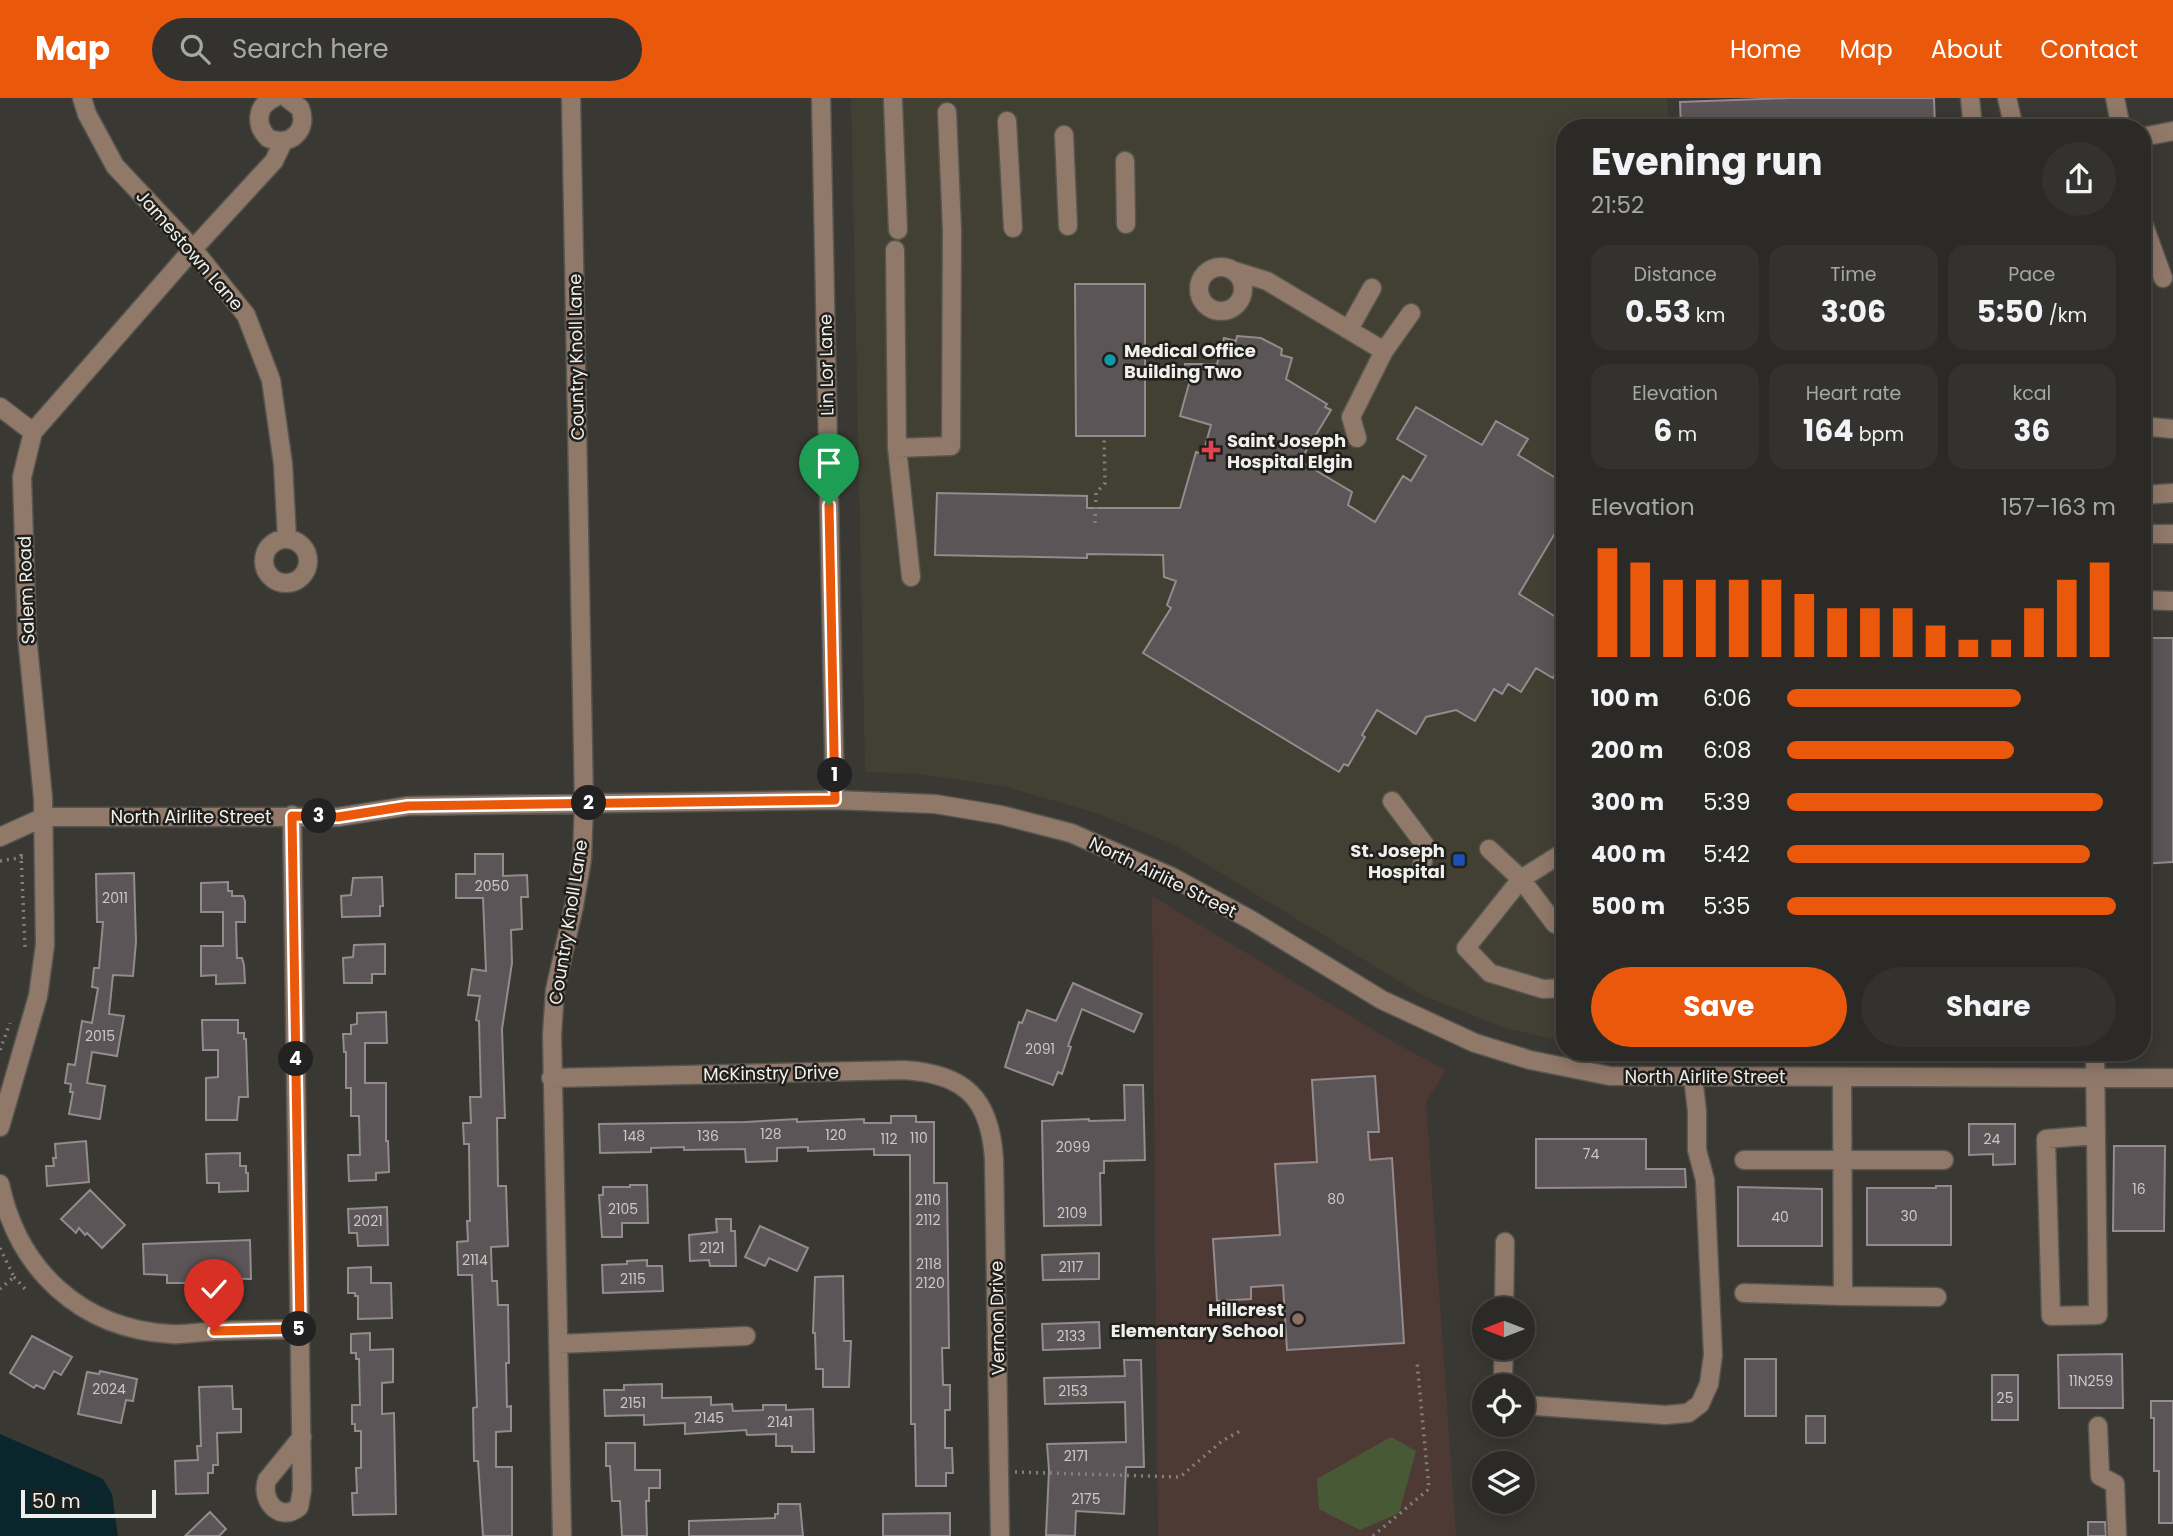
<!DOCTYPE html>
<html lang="en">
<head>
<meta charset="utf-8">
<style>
  body { margin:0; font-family:Poppins,sans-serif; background:#33322e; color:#f1f3f6; height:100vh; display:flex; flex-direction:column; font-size:26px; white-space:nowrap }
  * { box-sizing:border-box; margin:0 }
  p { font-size:23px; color:#a6a7a7 }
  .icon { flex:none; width:38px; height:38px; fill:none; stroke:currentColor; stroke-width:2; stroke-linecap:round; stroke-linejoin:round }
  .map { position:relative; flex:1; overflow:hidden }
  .drawer { position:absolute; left:1556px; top:21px; width:595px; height:942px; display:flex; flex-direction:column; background:#2b2a26; border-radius:28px; box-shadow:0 4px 18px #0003,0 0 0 2px #474643 }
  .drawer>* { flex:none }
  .needle { width:46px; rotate:270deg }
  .buttons { position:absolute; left:1472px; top:1199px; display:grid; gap:14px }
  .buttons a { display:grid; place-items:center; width:63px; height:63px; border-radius:50%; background:#2b2a26; box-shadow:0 4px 18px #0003,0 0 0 2px #474643; font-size:35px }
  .scale { position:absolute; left:21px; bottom:18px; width:135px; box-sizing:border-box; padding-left:7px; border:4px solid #efefeb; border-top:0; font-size:19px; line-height:24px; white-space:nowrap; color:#efefeb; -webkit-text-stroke:5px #201f1c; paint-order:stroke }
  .pin { position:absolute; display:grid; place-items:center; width:60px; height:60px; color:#fff; margin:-72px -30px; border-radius:50% 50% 50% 0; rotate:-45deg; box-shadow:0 0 7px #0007 }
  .pin .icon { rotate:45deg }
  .km { position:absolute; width:35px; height:35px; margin:-18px; border-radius:50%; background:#222; color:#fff; font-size:19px; line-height:35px; text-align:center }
  .round { display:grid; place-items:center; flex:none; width:74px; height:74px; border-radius:37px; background:#33322e }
  .overview { display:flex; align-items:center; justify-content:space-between; height:119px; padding:0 35px }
  h1 { font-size:38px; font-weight:700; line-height:52px }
  .figures { display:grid; grid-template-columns:repeat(3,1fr); gap:10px; height:119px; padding:7px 35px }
  .figures div { display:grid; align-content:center; border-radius:18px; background:#33322e; text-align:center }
  .figures b { font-size:30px; font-weight:700 }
  .figures small { font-size:19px; font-weight:400 }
  .figures p { font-size:19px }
  .chart { height:196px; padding:14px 35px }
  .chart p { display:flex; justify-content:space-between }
  .chart svg { width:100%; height:126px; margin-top:7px; stroke:#ea580c; stroke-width:6 }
  .cta { display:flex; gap:14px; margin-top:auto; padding:14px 35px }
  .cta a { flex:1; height:80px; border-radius:42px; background:#ea580c; color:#fff; font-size:28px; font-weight:700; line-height:80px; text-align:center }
  .cta a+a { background:#33322e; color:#f1f3f6 }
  ul { padding:0 35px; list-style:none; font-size:23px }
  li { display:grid; grid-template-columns:112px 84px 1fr; align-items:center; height:52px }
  li i { height:18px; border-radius:9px; background:#ea580c }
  header { display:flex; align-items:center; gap:42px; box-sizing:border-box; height:98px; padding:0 35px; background:#ea580c; color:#fff }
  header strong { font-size:33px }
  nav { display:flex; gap:38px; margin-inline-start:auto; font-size:24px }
  .search { width:490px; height:63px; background:#33322e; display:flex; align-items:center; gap:18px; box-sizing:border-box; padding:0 24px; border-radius:38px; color:#a6a7a7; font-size:26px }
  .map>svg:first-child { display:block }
</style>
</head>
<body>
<header>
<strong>Map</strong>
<div class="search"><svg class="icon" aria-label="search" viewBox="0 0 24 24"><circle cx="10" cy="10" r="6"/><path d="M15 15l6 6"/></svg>Search here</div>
<nav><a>Home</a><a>Map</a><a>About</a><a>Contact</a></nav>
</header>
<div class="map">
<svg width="2173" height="1438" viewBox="0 0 2173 1438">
  <rect width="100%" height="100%" fill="#393832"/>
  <!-- built -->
  <path fill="#423f33" d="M851,0h816l2,30h-105v914l-59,-14 -83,-33 -249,-151 -77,-31 -89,-26 -88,-13 -54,-2z"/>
  <!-- education -->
  <path fill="#4e3a35" d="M1152,798l243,147 51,27 -20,32 30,434h-298z"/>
  <!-- green -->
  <path fill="#485a35" d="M1391,1339l25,14 -17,62 -39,17 -41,-21 -2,-30z"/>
  <!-- water -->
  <path fill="#0b252c" d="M0,1336l103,45 9,15 6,42h-118z"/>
  <!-- building -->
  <path fill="#5c5557" stroke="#938b8d" stroke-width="2" d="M1790,0h144l1,30h-254l-1,-26z
    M1075,186h70v152h-69z
    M1237,238l24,2 21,11 -1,6 11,3 -6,21 41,25 -2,3 6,3 -31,51 52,31 -4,13 27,17 28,-46 8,5 15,-25 -29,-17 19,-32 66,38 14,-24 32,18 -10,16 46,28v35l-45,76 45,28v50l-9,2 -2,4 -17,-10 -15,24 -13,-8 -6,10 -8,-5 -19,32 -19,-11 -30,7 -10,17 -39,-24 -15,25 3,2 -17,29 -4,-2 -5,8 -196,-119 28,-45 -4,-3 9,-24 -12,-4 -1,-22 -76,-1v4l-152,-3 2,-62 150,3v12h93l16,-56 7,2 8,-29 -31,-9 10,-36h-5v-16h32l7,-26 12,3z
    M2142,540h31v224l-31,2z
    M475,756h28v22l24,-1 1,22h-7l1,32 -11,1 1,33 -10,66 3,89h-8l1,68h8l2,60 -17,1 1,34h5l1,24h10l1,58h-3l1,44 4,-1v25l-15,1v35h16v69h-29l-5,-75h-4l-1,-53 4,-1 -5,-132h-14l-1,-33 11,-1 -1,-20h3l-1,-77h-5l-1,-21h8l-1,-26h11l-2,-76 -3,-1 4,-24 -12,-1 4,-26 14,2 -3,-73h-27v-24h19z
    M134,775l2,69 -3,34 -20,-1 -4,39 15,2 -7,40 -25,-4 -5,31 18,3 -5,33 -31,-5 4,-22h-3l1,-8 -6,-1 3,-19 7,1 7,-44 10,2 6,-35 -6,-1 2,-19h5l4,-46h-6l-1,-48z
    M382,779l1,29h-3v10l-38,1 -1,-21 10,-1 2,-17z
    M228,784v9h4v5h11l2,5v21h-9l1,36h5l2,7 1,18 -29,1v-9l-15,1v-30h22v-34h-22v-29z
    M385,846v30h-13v9h-28l-1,-25 10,-1 1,-12z
    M1073,885l69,31 -8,18 -52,-23 -14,37 3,1 -9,27 -4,-2 -5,13 -48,-18 14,-45 3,1 5,-13 29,11z
    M386,914l1,31h-22v40h21v58h2l1,31 -13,1v7l-27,1 -1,-26h12l-1,-39h-8v-28h-5v-36h-2l-1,-18h8v-9l6,-1v-11z
    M202,922h36v13h6v6h2l2,58h-9l-2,23h-31v-42l12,-1v-27h-15z
    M1375,978l4,56h-11l2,28 22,-2 12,185 -117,7 -4,-65 -32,2v12l-34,2 -4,-62 67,-4 -5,-71 42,-2 -5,-82z
    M1124,987h19l2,75 -41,1v12h-4l1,52 -57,1 -2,-105 47,-2v2l36,-1z
    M891,1018h25v6h18v61h13l2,165h-7l1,37h7v25h-5v38h7l1,25h-7v13h-30l-1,-62h-4l-1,-269h-36v-6l-66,2v-4l-31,1v13l-31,1 -1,-13 -61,1v-3l-33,1v4l-51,1 -1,-29 146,-2 52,-3v3l67,-3v4h27z
    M1969,1026h46v40l-22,1v-11l-24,1z
    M1536,1041h110v30h39l1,18 -150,1z
    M86,1043l3,41 -42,4 -1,-20h8l-1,-8h3l-1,-14z
    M2114,1048h51l-1,85h-51z
    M240,1055v13h6v7h2v18l-29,1v-9h-12l-1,-29z
    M630,1087h17l1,38h-26v14h-20l-3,-42h4v-8h27z
    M1936,1088h15v59h-84v-57h69z
    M1738,1089l84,2v57h-84z
    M90,1092l35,35 -23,23 -15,-15 -2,2 -6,-7 -3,5 -15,-14z
    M387,1109l1,38 -30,1 -1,-13h-8l-1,-24z
    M716,1121h15v12h4l1,35h-26l-1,-6 -19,1 -1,-26 28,-3z
    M760,1128l48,22 -11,23 -28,-13 -4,8 -20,-9z
    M250,1142l1,39 -63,-1 -2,5h-19v-8l-23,-1 -1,-30z
    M1099,1155v26l-56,1 -1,-25z
    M647,1162v6h15l1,25 -60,2 -1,-28 25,-1v-3z
    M371,1169v16h20l1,35 -34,1v-23h-3v-3h-7v-25z
    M843,1178l1,65h7l-2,46h-26v-18h-7l-1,-36h-2l2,-56z
    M1099,1224l1,26 -57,2 -1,-26z
    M370,1235v17l23,-1v33l-11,1v31l12,-1 2,101 -43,1 -1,-22h5l-1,-25h5v-37h-6v-7h-3v-19h8l-1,-46h-3v-6h-5v-19z
    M32,1238l40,21 -11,18 -7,-4 -10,18 -8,-4 -2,3 -24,-15z
    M2122,1256l1,54h-64l-1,-53z
    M1745,1261h31v57h-31z
    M1124,1262h17l3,107h-18l-2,47 -48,-3 -1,25 -29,-1 3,-65 -2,-26 79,-2 -1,-40 -80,2 -1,-26 81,-2z
    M100,1273l37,8 -4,22 -7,-1 -5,23 -43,-9 9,-42 12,2z
    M1992,1277h26v45h-26z
    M662,1286v14l49,-1v8l21,-1 1,7 30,-1v-5h23v5l27,-1 1,43h-22v-6h-16v-12l-29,1 -1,-5 -61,4v-11l-41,2v-10l-39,1 -1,-26h20v-5z
    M232,1288l1,23h8v23l-24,1 1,32h-5v8h-5v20l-32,1 -1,-33 23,-1 -1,-14h4l-2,-59z
    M2151,1303h22v122h-14v-52h-5v-53h-3z
    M1806,1318h19v27h-19z
    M606,1345h29v27h25v18h-11v13h-3l1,35h-25l-2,-35h-8l-2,-35h-4z
    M778,1406h22l3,32h-114v-15l86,-3v-4h3z
    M210,1414l16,17 -7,7h-34z
    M950,1415v23h-67v-22z
    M2088,1424h17l1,14h-18z"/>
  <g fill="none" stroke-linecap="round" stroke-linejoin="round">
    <defs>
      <path id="minor" d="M82,0l5,16 28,52 78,83 53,66 25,65 12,84 4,75
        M274,0c-18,8 -19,27 -6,40 22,10 41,-8 32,-30l-13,-10
        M821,0l14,702
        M1970,0l3,30
        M2007,0l7,30
        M2115,0l6,30
        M893,3l5,129
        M1007,23l6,107
        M1064,37l4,91
        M2142,39l31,-6
        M1125,63l1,63
        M2142,122l21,58
        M895,152l2,198 14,129
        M1199 191a22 22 0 1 1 44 0a22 22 0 1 1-44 0Z
        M1235,173l32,10 117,70 27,-38
        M1349,231l23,-41
        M0,309l33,25
        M2142,328l31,3
        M1357,340l-6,-21 33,-66
        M897,350l54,-2 1,-216 -5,-118
        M2142,397l31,-2
        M2142,436h31
        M264 463a22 22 0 1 1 44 0a22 22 0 1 1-44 0Z
        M2142,502l31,1
        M1392,703l33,44 -3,22
        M292,717l10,675 -3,17c-19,16 -39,-6 -32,-27l35,-43
        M0,739l44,-20h294l70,-11 427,-6 100,4 66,11 70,18 101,44 79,43 131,80 93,43 55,17 80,16 563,2
        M1489,751l32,30 -55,69 24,25 53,16 21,-1
        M1555,826l-34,-45 43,-27
        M2095,954l3,263 -47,1 -5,-177 50,-4
        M551,980l353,-8c61,4 86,28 90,89l6,377
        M0,1029l38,-131 7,-51 -2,-147 -16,-162 -5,-159 11,-45 160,-183 81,-88 9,-19
        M1744,1062h200
        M0,1086c18,86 81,145 171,150 14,1 29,-2 43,-3 28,-1 57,-1 86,-2
        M1744,1195l99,3 -1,-219
        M1843,1198l94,1
        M1504,1211l1,-67
        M558,1246l188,-8
        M1504,1250l-1,27 5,11
        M1522,1307l143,10 23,-2 12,-9 9,-20 4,-29 -8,-175 -8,-30v-39l-4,-34
        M2098,1328l2,50 15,8 2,52
        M562,1438l-10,-501 3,-45 19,-84 8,-47 2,-56 -13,-705"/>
    </defs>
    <!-- minor casing -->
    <use href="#minor" stroke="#565550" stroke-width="21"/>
    <!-- path -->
    <path stroke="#81817c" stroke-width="3.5" stroke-dasharray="2 5" stroke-linecap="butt" d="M1095,425l1,-30 9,-10 -1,-47
      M21,756l4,93
      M0,763l24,-4
      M0,952l10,-27
      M0,1150l14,29 -14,12
      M14,1179l13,14
      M1015,1374l165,5 42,-36 18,-10
      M1373,1438l56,-47 -12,-127"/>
    <!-- minor -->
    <use href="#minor" stroke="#91796a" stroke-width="18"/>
  </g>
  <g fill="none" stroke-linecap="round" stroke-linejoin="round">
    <defs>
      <path id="route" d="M214,1233l86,-2 -8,-513 46,1 70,-11 427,-6 -6,-295"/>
    </defs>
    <!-- route casing -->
    <use href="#route" stroke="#fff" stroke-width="14"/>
    <!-- route -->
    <use href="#route" stroke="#ea580c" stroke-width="9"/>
  </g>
  <!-- markers -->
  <circle fill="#0f9aa8" stroke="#201f1c" stroke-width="2.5" cx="1110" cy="262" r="7"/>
  <path fill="#e0444e" stroke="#201f1c" stroke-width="2.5" d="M1207.5 341.5h7v7h7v7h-7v7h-7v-7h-7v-7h7z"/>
  <rect fill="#1a4fb4" stroke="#201f1c" stroke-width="2.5" x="1452" y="755" width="14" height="14" rx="3.5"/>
  <circle fill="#8d6e63" stroke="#201f1c" stroke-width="2.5" cx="1298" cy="1221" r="7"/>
  <g text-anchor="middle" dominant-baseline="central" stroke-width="5" stroke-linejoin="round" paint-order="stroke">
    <!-- number labels -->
    <g font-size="14" fill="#cac8c6">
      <text x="492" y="788">2050</text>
      <text x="115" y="800">2011</text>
      <text x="100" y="938">2015</text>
      <text x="1040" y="951">2091</text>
      <text x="771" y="1036">128</text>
      <text x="836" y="1037">120</text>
      <text x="634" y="1038">148</text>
      <text x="708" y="1038">136</text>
      <text x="919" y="1040">110</text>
      <text x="889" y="1041">112</text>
      <text x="1992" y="1041">24</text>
      <text x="1073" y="1049">2099</text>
      <text x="1591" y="1056">74</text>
      <text x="2139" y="1091">16</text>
      <text x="1336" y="1101">80</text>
      <text x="928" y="1102">2110</text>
      <text x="623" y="1111">2105</text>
      <text x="1072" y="1115">2109</text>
      <text x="1909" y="1118">30</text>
      <text x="1780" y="1119">40</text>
      <text x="928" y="1122">2112</text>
      <text x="368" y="1123">2021</text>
      <text x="712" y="1150">2121</text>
      <text x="475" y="1162">2114</text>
      <text x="929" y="1166">2118</text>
      <text x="1071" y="1169">2117</text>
      <text x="633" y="1181">2115</text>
      <text x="930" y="1185">2120</text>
      <text x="1071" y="1238">2133</text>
      <text x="2091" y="1283">11N259</text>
      <text x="109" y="1291">2024</text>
      <text x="1073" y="1293">2153</text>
      <text x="2005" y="1300">25</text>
      <text x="633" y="1305">2151</text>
      <text x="709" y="1320">2145</text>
      <text x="780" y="1324">2141</text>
      <text x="1076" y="1358">2171</text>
      <text x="1086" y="1401">2175</text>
    </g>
    <!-- street labels -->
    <g font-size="18" fill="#efefeb" stroke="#201f1c">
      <text transform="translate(190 152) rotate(49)">Jamestown Lane</text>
      <text transform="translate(576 259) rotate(-91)">Country Knoll Lane</text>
      <text transform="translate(826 267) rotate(-91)">Lin Lor Lane</text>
      <text transform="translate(26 492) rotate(-92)">Salem Road</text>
      <text x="191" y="718">North Airlite Street</text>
      <text transform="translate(1163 779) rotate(26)">North Airlite Street</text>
      <text transform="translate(568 824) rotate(-81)">Country Knoll Lane</text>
      <text transform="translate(771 975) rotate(-1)">McKinstry Drive</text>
      <text x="1705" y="978">North Airlite Street</text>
      <text transform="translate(997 1220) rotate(-91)">Vernon Drive</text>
    </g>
    <!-- poi labels -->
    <g font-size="18" font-weight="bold" fill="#efefeb" stroke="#201f1c" text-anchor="start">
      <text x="1124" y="252">Medical Office<tspan x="1124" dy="21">Building Two</tspan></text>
      <text x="1227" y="342">Saint Joseph<tspan x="1227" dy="21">Hospital Elgin</tspan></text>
      <text x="1445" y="752" text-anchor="end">St. Joseph<tspan x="1445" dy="21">Hospital</tspan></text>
      <text x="1284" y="1211" text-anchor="end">Hillcrest<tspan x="1284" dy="21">Elementary School</tspan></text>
    </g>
  </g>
</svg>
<div class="buttons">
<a><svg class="needle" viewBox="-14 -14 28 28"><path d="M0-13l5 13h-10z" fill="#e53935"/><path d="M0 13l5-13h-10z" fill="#a6a7a7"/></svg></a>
<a><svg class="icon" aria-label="locate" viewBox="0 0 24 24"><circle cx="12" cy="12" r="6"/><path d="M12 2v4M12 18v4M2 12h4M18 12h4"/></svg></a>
<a><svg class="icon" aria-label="layers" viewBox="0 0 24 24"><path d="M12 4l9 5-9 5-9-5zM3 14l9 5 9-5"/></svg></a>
</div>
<div class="scale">50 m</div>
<div class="pin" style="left:829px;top:407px;background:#1e9e55"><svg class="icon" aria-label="arrive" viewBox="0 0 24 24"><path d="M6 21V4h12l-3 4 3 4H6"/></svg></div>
<div class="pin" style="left:214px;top:1233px;background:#d93025"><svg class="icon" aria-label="check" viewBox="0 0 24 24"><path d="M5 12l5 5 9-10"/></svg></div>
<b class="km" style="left:835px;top:677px">1</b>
<b class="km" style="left:589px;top:705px">2</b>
<b class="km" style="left:319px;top:718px">3</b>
<b class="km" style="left:296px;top:961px">4</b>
<b class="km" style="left:299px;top:1231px">5</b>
<section class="drawer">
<div class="overview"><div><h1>Evening run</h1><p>21:52</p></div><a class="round"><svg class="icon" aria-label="share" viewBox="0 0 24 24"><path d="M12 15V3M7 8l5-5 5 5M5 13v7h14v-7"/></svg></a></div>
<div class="figures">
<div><p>Distance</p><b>0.53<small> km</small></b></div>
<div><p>Time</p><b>3:06</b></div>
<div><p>Pace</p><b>5:50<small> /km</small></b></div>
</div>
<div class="figures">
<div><p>Elevation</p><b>6<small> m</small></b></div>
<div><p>Heart rate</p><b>164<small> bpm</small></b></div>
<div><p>kcal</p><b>36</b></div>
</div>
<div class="chart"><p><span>Elevation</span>157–163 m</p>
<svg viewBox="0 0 160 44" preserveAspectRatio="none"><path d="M5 44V6M15 44V11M25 44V17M35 44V17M45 44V17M55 44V17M65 44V22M75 44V27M85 44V27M95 44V27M105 44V33M115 44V38M125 44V38M135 44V27M145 44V17M155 44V11"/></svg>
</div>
<ul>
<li><b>100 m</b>6:06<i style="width:71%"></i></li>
<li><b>200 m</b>6:08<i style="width:69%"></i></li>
<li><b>300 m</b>5:39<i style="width:96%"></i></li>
<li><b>400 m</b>5:42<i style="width:92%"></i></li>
<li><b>500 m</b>5:35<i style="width:100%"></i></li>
</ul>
<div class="cta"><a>Save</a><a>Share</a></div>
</section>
</div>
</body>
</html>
